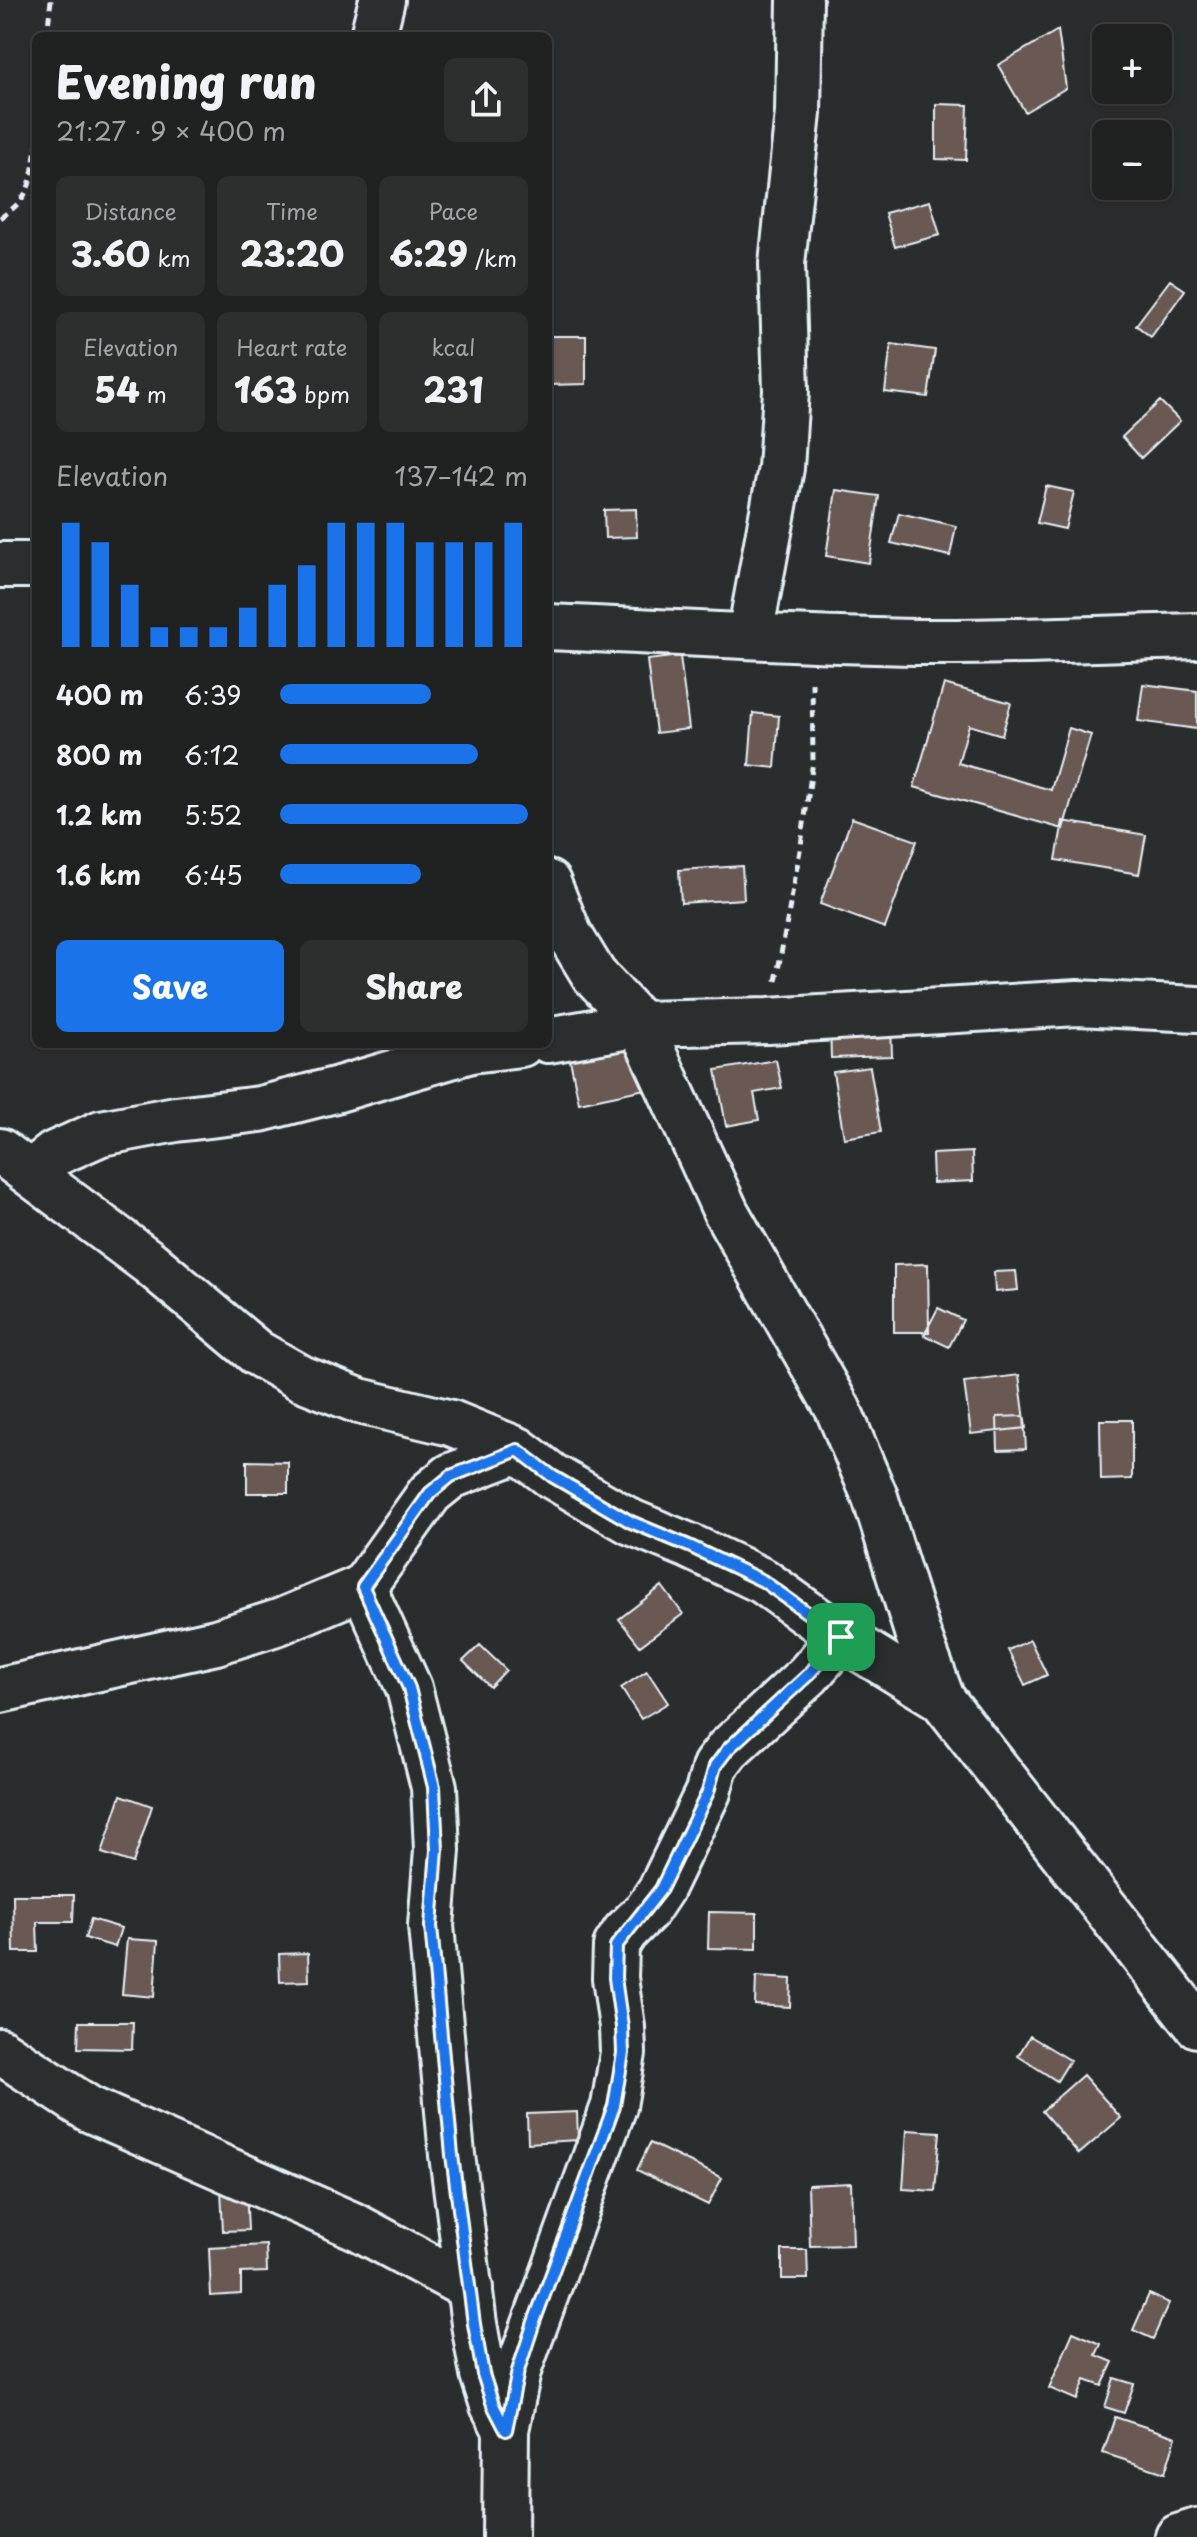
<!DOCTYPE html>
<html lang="en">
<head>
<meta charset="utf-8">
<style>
  body { margin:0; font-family:"Playpen Sans",sans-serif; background:#2d2f2f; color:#f1f3f6; height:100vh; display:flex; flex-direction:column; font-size:30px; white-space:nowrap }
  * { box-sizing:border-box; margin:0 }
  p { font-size:26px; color:#a2a4a5 }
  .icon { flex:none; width:44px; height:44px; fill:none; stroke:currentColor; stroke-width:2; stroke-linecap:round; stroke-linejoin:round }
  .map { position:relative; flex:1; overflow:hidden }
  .side { position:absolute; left:32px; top:32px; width:520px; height:1016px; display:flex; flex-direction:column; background:#202222; border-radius:12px; box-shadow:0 2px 6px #0004,0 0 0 2px #3d3f40 }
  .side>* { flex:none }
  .fabs { position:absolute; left:1092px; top:24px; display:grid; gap:16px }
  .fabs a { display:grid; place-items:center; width:80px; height:80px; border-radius:12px; background:#202222; box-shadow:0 2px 6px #0004,0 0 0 2px #3d3f40; font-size:40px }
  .pin { position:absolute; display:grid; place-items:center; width:68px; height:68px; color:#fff; margin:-34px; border-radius:16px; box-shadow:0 4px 12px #0006 }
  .round { display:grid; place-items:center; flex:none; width:84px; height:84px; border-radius:12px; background:#2d2f2f }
  .headline { display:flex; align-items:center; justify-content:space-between; height:136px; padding:0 24px }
  h1 { font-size:44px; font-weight:800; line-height:60px }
  .metrics { display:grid; grid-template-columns:repeat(3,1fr); gap:12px; height:136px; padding:8px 24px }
  .metrics div { display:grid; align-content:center; border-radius:12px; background:#2d2f2f; text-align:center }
  .metrics b { font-size:34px; font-weight:800 }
  .metrics small { font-size:22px; font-weight:400 }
  .metrics p { font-size:22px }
  .chart { height:224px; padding:16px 24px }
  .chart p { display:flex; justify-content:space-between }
  .chart svg { width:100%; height:144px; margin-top:8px; stroke:#1a73e8; stroke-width:6 }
  .cta { display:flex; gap:16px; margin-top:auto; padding:16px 24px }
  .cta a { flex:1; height:92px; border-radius:12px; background:#1a73e8; color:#fff; font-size:32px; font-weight:800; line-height:92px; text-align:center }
  .cta a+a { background:#2d2f2f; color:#f1f3f6 }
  ul { padding:0 24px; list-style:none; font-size:26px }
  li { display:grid; grid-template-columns:128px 96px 1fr; align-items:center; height:60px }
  li i { height:20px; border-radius:10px; background:#1a73e8 }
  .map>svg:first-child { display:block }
</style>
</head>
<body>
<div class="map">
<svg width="1197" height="2537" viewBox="0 0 1197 2537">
  <rect width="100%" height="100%" fill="#2a2d2e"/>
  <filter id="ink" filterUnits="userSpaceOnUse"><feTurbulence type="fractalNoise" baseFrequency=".0125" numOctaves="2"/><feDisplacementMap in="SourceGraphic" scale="16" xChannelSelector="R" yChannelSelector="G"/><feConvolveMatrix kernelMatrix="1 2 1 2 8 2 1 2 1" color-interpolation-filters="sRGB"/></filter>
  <g filter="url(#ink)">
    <!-- building -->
    <path fill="#6a5953" stroke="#e8f1f8" stroke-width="2" d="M1058,30l8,58 -41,24 -27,-47z
      M936,104l32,1 -2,55 -30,-1z
      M930,201l10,34 -45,12 -10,-34z
      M1170,280l15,10 -34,47 -15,-12z
      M548,336h38v48l-38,1z
      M891,344l44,6 -7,47 -43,-5z
      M1160,401l20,20 -39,37 -19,-21z
      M1046,486l28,6 -9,37 -28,-6z
      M836,490l43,6 -10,67 -43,-7z
      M636,509l1,28 -32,1 -1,-28z
      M899,513l57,13 -6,30 -59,-13z
      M680,656l9,73 -33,4 -9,-73z
      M944,684l67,19 -9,32 -33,-10 -11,38 93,27 18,-62 22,7 -28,94 -149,-42z
      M1143,684l54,7v38l-59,-8z
      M753,713l26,3 -4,52 -26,-3z
      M852,818l65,23 -32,87 -65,-24z
      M1063,821l83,14 -7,39 -83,-14z
      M742,866l2,33 -63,4 -2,-33z
      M891,1023l1,33 -61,2 -1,-33z
      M637,1047l8,42 -66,14 -9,-43z
      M776,1060l6,28 -28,5 5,27 -33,6 -10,-56z
      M870,1067l11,65 -37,6 -11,-66z
      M972,1152l1,29 -40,2 -1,-29z
      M928,1264l1,68h-35v-67z
      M1016,1271l2,19 -23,2 -1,-20z
      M938,1308l25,12 -14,27 -25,-12z
      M1019,1375l7,53 -55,6 -7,-52z
      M1024,1416l2,33 -28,1 -1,-33z
      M1100,1420h32v59l-31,1z
      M247,1461l41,1v31h-41z
      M662,1586l21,28 -43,32 -21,-27z
      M1030,1640l17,35 -22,10 -17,-35z
      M480,1645l26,25 -16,17 -27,-26z
      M647,1671l21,32 -27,16 -20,-31z
      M121,1795l31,11 -19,57 -31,-10z
      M13,1895h61l-1,27h-36l1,30h-24z
      M709,1912l48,1v36l-49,-1z
      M91,1919l30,9 -6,19 -30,-9z
      M127,1939l31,2 -4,56 -32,-3z
      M308,1953l1,28 -29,1 -1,-28z
      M756,1977l35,2 -1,28 -35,-2z
      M79,2022h54l-1,27 -54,-1z
      M1030,2036l40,24 -13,21 -39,-25z
      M1083,2075l38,43 -42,36 -37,-43z
      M577,2112l1,28 -50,3 -1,-29z
      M907,2130l33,2 -5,59 -32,-2z
      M650,2143l72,35 -14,27 -71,-35z
      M851,2183l2,62 -43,1 -2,-61z
      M246,2188l2,42 -25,1 -2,-42z
      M266,2245l1,27 -26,1v21l-30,2 -2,-48z
      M782,2250h25l1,29h-26z
      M1149,2294l20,9 -16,36 -20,-9z
      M1073,2332l28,12 -5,11 17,7 -11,24 -17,-6 -8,20 -28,-12z
      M1114,2378l20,6 -10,29 -19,-6z
      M1115,2417l61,20 -11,36 -62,-20z"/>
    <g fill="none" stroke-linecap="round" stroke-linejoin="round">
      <defs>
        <path id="minor" d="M373,36l9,-36
          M0,565h36
          M548,627c123,5 247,13 370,15 93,1 186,-4 279,-6
          M750,635l31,-167 5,-77 -4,-127 16,-151 2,-113
          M548,883l21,51 25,41 46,49 86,188 112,197 37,88 42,135 25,67 255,326
          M548,1040l92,-16 128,-3 310,-18 119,6
          M0,1151l150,112 107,90 44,25 58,23 92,22 67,27 34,26 79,46 58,24 74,35 78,56 101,62
          M30,1173l24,-19 47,-21 75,-14 84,-10 75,-19 136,-40 50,-6
          M363,1587l46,101 25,99 3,63 -6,76 21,229 22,169 9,50 10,31 13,25
          M0,1690l216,-48 63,-20 84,-35 67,-94 21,-17 67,-26
          M0,2051l89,58 268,118 113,61
          M505,2537l1,-107 12,-59 96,-265 9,-53 -1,-26 -7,-49 1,-32 9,-14 22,-22 14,-21 47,-97 7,-26 13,-17 80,-74 33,-38
          M1178,2537l19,-6"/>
      </defs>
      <!-- minor casing -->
      <use href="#minor" stroke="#e8f1f8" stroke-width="50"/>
      <!-- path -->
      <path stroke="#e8f1f8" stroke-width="5" stroke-dasharray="8 6" stroke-linecap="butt" d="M47,36l4,-36
        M0,218c32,-21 31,-36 36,-72
        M776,981l25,-136 12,-84 -1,-83"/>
      <!-- minor -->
      <use href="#minor" stroke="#2a2d2e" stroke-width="44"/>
    </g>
  </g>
  <g fill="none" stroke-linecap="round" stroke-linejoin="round" filter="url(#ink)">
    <defs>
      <path id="route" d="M518,1450l34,26 79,46 58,24 74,35 78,56 -33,38 -80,74 -13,17 -7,26 -47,97 -45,57 -1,32 7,49 1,26 -9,53 -80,216 -16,49 -12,59 -13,-25 -10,-31 -9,-50 -22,-169 -21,-229 6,-76 -3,-63 -25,-99 -46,-101 67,-94 21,-17z"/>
    </defs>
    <!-- route casing -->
    <use href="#route" stroke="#fff" stroke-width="16"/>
    <!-- route -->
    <use href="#route" stroke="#1a73e8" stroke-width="10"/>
  </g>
</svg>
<div class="fabs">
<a>+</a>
<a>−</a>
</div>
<div class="pin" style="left:841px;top:1637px;background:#1e9e55"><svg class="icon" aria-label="arrive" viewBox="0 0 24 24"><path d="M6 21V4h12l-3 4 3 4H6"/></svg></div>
<section class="side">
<div class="headline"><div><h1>Evening run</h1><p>21:27 · 9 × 400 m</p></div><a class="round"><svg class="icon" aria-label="share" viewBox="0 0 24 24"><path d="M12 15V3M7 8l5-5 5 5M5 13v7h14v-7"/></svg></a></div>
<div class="metrics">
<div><p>Distance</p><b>3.60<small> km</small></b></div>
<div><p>Time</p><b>23:20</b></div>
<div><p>Pace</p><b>6:29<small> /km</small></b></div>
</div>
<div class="metrics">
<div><p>Elevation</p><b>54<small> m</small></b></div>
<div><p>Heart rate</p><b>163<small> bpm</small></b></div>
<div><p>kcal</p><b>231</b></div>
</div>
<div class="chart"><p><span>Elevation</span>137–142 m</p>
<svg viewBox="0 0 160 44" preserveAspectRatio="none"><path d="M5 44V6M15 44V12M25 44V25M35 44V38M45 44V38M55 44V38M65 44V32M75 44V25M85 44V19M95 44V6M105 44V6M115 44V6M125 44V12M135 44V12M145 44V12M155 44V6"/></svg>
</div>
<ul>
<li><b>400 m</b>6:39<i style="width:61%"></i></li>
<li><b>800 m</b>6:12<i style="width:80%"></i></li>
<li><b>1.2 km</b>5:52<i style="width:100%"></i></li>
<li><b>1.6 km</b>6:45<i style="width:57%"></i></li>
</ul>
<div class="cta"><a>Save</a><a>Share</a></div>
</section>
</div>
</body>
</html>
